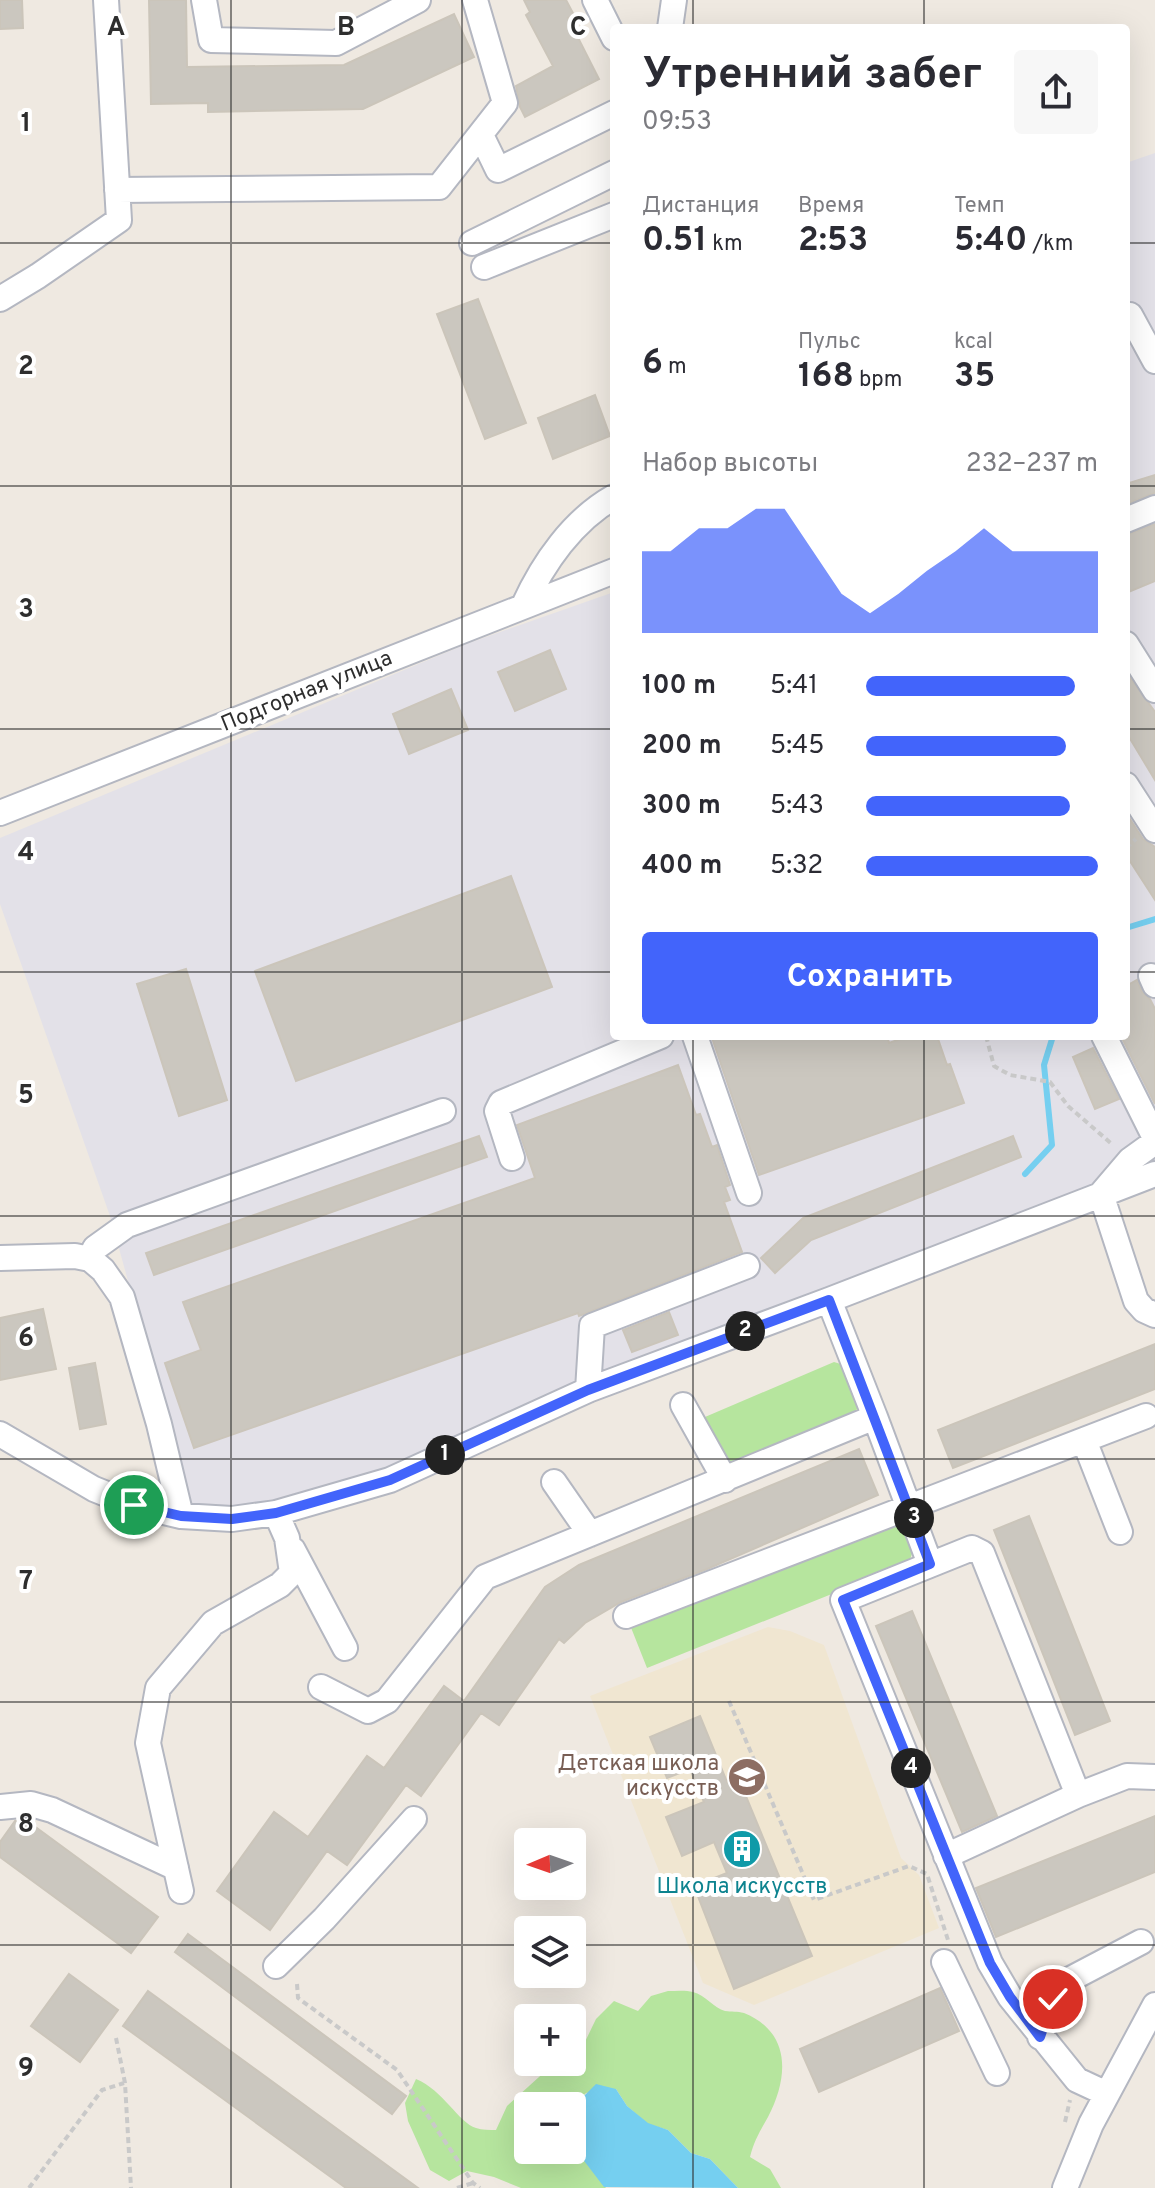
<!DOCTYPE html>
<html lang="ru">
<head>
<meta charset="utf-8">
<style>
  body { margin:0; font-family:Overpass,sans-serif; background:#f7f7f7; color:#2b2b33; height:100vh; display:flex; flex-direction:column; font-size:30px; white-space:nowrap }
  * { box-sizing:border-box; margin:0 }
  p { font-size:26px; color:#7c7c81 }
  .icon { flex:none; width:44px; height:44px; fill:none; stroke:currentColor; stroke-width:2; stroke-linecap:round; stroke-linejoin:round }
  .map { position:relative; flex:1; overflow:hidden }
  .side { position:absolute; left:610px; top:24px; width:520px; height:1016px; display:flex; flex-direction:column; background:#fff; border-radius:8px; box-shadow:0 8px 32px #0002 }
  .side>* { flex:none }
  .needle { width:52px; rotate:268deg }
  .buttons { position:absolute; left:514px; top:1828px; display:grid; gap:16px }
  .buttons a { display:grid; place-items:center; width:72px; height:72px; border-radius:8px; background:#fff; box-shadow:0 8px 32px #0002; font-size:40px }
  .pin { position:absolute; display:grid; place-items:center; width:68px; height:68px; color:#fff; margin:-34px; border:4px solid #fff; border-radius:50%; box-shadow:0 2px 8px #0007 }
  .km { position:absolute; width:40px; height:40px; margin:-20px; border-radius:50%; background:#222; color:#fff; font-size:22px; line-height:40px; text-align:center }
  .round { display:grid; place-items:center; flex:none; width:84px; height:84px; border-radius:8px; background:#f7f7f7 }
  .head { display:flex; align-items:center; justify-content:space-between; height:136px; padding:0 32px }
  h1 { font-size:44px; font-weight:700; line-height:60px }
  .figures { display:grid; grid-template-columns:repeat(3,1fr); gap:12px; height:136px; padding:8px 32px }
  .figures div { display:grid; align-content:center }
  .figures b { font-size:34px; font-weight:700 }
  .figures small { font-size:22px; font-weight:400 }
  .figures p { font-size:22px }
  .chart { height:224px; padding:16px 32px }
  .chart p { display:flex; justify-content:space-between }
  .chart svg { width:100%; height:144px; margin-top:8px; fill:#4264fb; opacity:.7 }
  .action { display:flex; gap:16px; margin-top:auto; padding:16px 32px }
  .action a { flex:1; height:92px; border-radius:8px; background:#4264fb; color:#fff; font-size:32px; font-weight:700; line-height:92px; text-align:center }
  ul { padding:0 32px; list-style:none; font-size:26px }
  li { display:grid; grid-template-columns:128px 96px 1fr; align-items:center; height:60px }
  li i { height:20px; border-radius:10px; background:#4264fb }
  .map>svg:first-child { display:block }
</style>
</head>
<body>
<div class="map">
<svg width="1155" height="2188" viewBox="0 0 1155 2188">
  <rect width="100%" height="100%" fill="#efe9e1"/>
  <!-- industrial -->
  <path fill="#e3e1e8" d="M1155,153v1018l-721,281 -156,55 -86,4 -82,-295 -110,-312v-66l469,-195 145,-51v444h512v-873z"/>
  <!-- education -->
  <path fill="#f0e6d1" d="M768,1627l22,4 34,14 77,213 18,17 20,53 -185,77 -51,-22 -113,-287z"/>
  <!-- green -->
  <path fill="#b6e59e" d="M834,1362l10,3 16,41 -9,10 -119,48 -9,-6 -18,-41z
    M898,1525l7,2 10,17 -6,19 -262,105 -17,-43z
    M668,1991c8,0 18,-1 25,1 12,3 21,16 32,19 7,1 12,0 19,2 47,19 45,64 24,104 -8,14 -14,24 -18,40l20,12 11,19h-43l-28,-29 -19,-6 -23,-23 -20,-6 -21,-18 -11,-17 -30,4 -14,15 -44,-2v44h44v-5l34,43h-85l-27,-11 -27,-6 -18,10 -19,-11 -22,-49 -3,-18 11,-24c27,11 43,44 60,49 6,2 14,2 20,2l11,-24 42,-38 9,-6h14v-8l9,-4 15,-31 18,-18 24,10 13,-15z"/>
  <!-- water -->
  <path fill="#75cff0" d="M596,2084l20,5 11,17 21,17 20,7 23,23 19,6 28,29 -134,-1 -32,-42v-37z"/>
  <g fill="none" stroke-linecap="round" stroke-linejoin="round">
    <!-- stream -->
    <path stroke="#75cff0" stroke-width="6" d="M1126,928l29,-9
      M1025,1174l27,-29 -8,-80 9,-29"/>
  </g>
  <!-- building -->
  <path fill="#cbc7bf" stroke="#cbc5ba" stroke-width="2" d="M0,0h22l1,28 -23,1z
    M149,0h37l1,67 157,-2 110,-51 20,43 -111,52 -155,3v-9l-57,1z
    M524,0h42l8,15 -6,3 31,61 -74,38 -5,-10 -4,-21 37,-20 -27,-51 4,-3z
    M478,299l48,124 -41,16 -48,-125z
    M595,395l15,41 -57,23 -15,-41z
    M1155,475v18l-29,11v-20z
    M1155,524v57l-29,12v-58z
    M550,650l16,39 -51,22 -17,-39z
    M1126,672l29,40v68l-29,-48z
    M451,689l17,41 -59,24 -16,-40z
    M1126,813l17,26 12,8v53l-29,-45z
    M511,876l41,111 -256,94 -41,-110z
    M186,969l41,131 -48,16 -42,-132z
    M1137,980l5,12 8,7 5,10v95l-34,-68h5v-50z
    M718,1036h169l2,7 20,-7h28l10,29 3,-1 14,39 -205,72 -47,-137z
    M1093,1048l26,51 -24,10 -22,-52z
    M678,1065l18,50 4,-1 12,33 5,-2 13,40 -5,2 5,13 -6,2 18,50 -163,64 -1,-3 -384,135 -29,-85 36,-13 -18,-48 352,-124 -18,-53z
    M479,1136l8,21 -333,118 -8,-22z
    M1013,1136l8,21 -210,83 -36,33 -14,-15 42,-40z
    M43,1309l13,60 -56,11v-62z
    M669,1312l9,23 -46,17 -9,-22z
    M1155,1344v45l-202,79 -15,-38z
    M95,1363l11,61 -26,5 -11,-61z
    M859,1449l19,46 -171,74 -86,33 -36,21 -21,20 -5,-4 -60,86 -18,-12 -60,83 -15,-11 -59,80 -20,-14 -57,79 -53,-39 57,-79 34,25 59,-81 17,12 60,-82 20,15 81,-114 34,-22z
    M1029,1516l81,205 -35,14 -81,-205z
    M912,1611l85,205 -35,16 -86,-206z
    M700,1716l27,66 11,-5 74,179 -78,33 -40,-103 33,-13 -13,-31 -32,14 -16,-39 38,-15 -14,-33 -23,9 -17,-41z
    M1155,1816v56l-159,65 -20,-49z
    M26,1820l132,97 -27,36 -131,-96v-15l15,-21z
    M188,1934l218,162 -14,18 -217,-162z
    M69,1974l49,36 -38,52 -49,-36z
    M940,1988l19,43 -140,61 -19,-43z
    M148,1991l270,197h-72l-223,-162z"/>
  <g fill="none" stroke-linecap="round" stroke-linejoin="round">
    <defs>
      <path id="minor" d="M204,0l7,40 125,3 82,-43
        M595,0l19,38
        M670,28l4,-28
        M481,135l17,35 116,-57
        M117,190l322,-3 66,-84 -30,-103
        M472,243l142,-70
        M484,267l130,-52
        M0,299l38,-23 81,-56 -13,-220
        M1126,316l4,-1 25,46
        M1126,520l29,-12
        M524,605c19,-42 49,-85 90,-108
        M1126,644l29,46
        M1126,785l29,45
        M0,813l614,-242
        M1151,976l4,9
        M695,1036l54,157
        M1104,1036l51,102
        M1155,1142l-25,18 -29,34 35,107 8,9 11,5
        M512,1158l-15,-47 4,-8 160,-67
        M0,1258l75,-2 15,3 13,11 19,27 37,127 22,92
        M90,1259l5,-11 32,-23 316,-114
        M588,1390l4,-64 155,-60
        M683,1405l42,75
        M875,1417l55,147
        M0,1434l94,55 40,16 47,11 51,3 44,-6 114,-33 198,-90 241,-90 326,-126
        M1084,1440l36,92
        M554,1482l36,52
        M293,1550l52,98
        M626,1616l520,-200
        M321,1687l47,24 19,-10 98,-124 390,-160 -46,-117
        M1078,1795l49,-19 28,1
        M0,1807l31,-3 21,6 124,58
        M946,1856l132,-61 -96,-242 -10,-5 -129,52 147,363 20,34 67,83 30,14
        M181,1891l-33,-148 10,-55 55,-65 67,-38 12,-12 -5,-35 -11,-25
        M944,1962l53,111
        M276,1966l48,-47 90,-100
        M1040,2037l21,-53 80,-42
        M1065,2188l26,-64 64,-119"/>
    </defs>
    <!-- minor casing -->
    <use href="#minor" stroke="#b4b7c1" stroke-width="28"/>
    <!-- path -->
    <path stroke="#c9c9c9" stroke-width="4" stroke-dasharray="6 4" stroke-linecap="butt" d="M1126,848l10,-9
      M986,1036l8,30 16,9 40,7 18,24 45,39
      M729,1701l85,199 95,-34 18,8 21,66
      M297,1984l1,14 99,72 76,113 7,5
      M116,2038l9,45 6,105
      M1065,2122l5,-22
      M29,2188l73,-98 22,-7
      M457,2188l16,-5"/>
    <!-- minor -->
    <use href="#minor" stroke="#fff" stroke-width="24"/>
  </g>
  <g fill="none" stroke-linecap="round" stroke-linejoin="round">
    <defs>
      <path id="route" d="M134,1505l47,11 51,3 44,-6 114,-33 198,-90 241,-90 101,264 -87,36 147,363 20,34 30,40 13,-38"/>
    </defs>
    <!-- route casing -->
    <use href="#route" stroke="#fff" stroke-width="16"/>
    <!-- route -->
    <use href="#route" stroke="#4264fb" stroke-width="10"/>
  </g>
  <!-- grid -->
  <path fill="none" stroke="#2e2e2e" stroke-width="2" stroke-opacity="0.55" d="M231,0v2188M462,0v2188M693,0v28M924,0v28M0,243h614M1126,243h29M0,486h614M1126,486h29M0,729h614M1126,729h29M0,972h614M1126,972h29M693,1036v1152M924,1036v1152M0,1216h1155M0,1459h1155M0,1702h1155M0,1945h528M572,1945h583"/>
  <!-- icons -->
  <defs>
    <symbol id="school-disc" viewBox="-11 -11 22 22"><circle r="9.5" fill="#8d6e63" stroke="#fff"/><path d="M0-5L7-2L0 1L-7-2ZM-4 1L0 2.5L4 1V4Q0 6-4 4Z" fill="#fff"/></symbol>
    <symbol id="building-disc" viewBox="-11 -11 22 22"><circle r="9.5" fill="#0f9aa8" stroke="#fff"/><path d="M-4-6H4V6H1V3H-1V6H-4ZM-2.5-4.3h1.7v1.8h-1.7ZM.8-4.3h1.7v1.8H.8ZM-2.5-1h1.7V.8h-1.7ZM.8-1h1.7V.8H.8Z" fill="#fff"/></symbol>
  </defs>
  <g fill-rule="evenodd">
    <use href="#school-disc" x="725" y="1755" width="44" height="44"/>
    <use href="#building-disc" x="720" y="1827" width="44" height="44"/>
  </g>
  <g text-anchor="middle" dominant-baseline="central" stroke-width="8" stroke-linejoin="round" paint-order="stroke">
    <!-- street labels -->
    <g font-size="22" fill="#2e2e2e" stroke="#fff">
      <text transform="translate(307 692) rotate(-22)">Подгорная улица</text>
    </g>
    <!-- education labels -->
    <g font-size="22" fill="#785e54" stroke="#fff" text-anchor="end">
      <text x="719" y="1764">Детская школа<tspan x="719" dy="25">искусств</tspan></text>
    </g>
    <!-- culture labels -->
    <g font-size="22" fill="#0d838f" stroke="#fff">
      <text x="742" y="1887">Школа искусств</text>
    </g>
  </g>
  <g font-size="26" text-anchor="middle" font-weight="bold" fill="#2e2e2e" stroke="#fff" stroke-width="8" stroke-linejoin="round" paint-order="stroke">
    <text x="116" y="35">A</text>
    <text x="346" y="35">B</text>
    <text x="578" y="35">C</text>
    <text x="26" y="131">1</text>
    <text x="26" y="374">2</text>
    <text x="26" y="617">3</text>
    <text x="26" y="860">4</text>
    <text x="26" y="1103">5</text>
    <text x="26" y="1346">6</text>
    <text x="26" y="1589">7</text>
    <text x="26" y="1832">8</text>
    <text x="26" y="2076">9</text>
  </g>
</svg>
<div class="buttons">
<a><svg class="needle" viewBox="-14 -14 28 28"><path d="M0-13l5 13h-10z" fill="#e53935"/><path d="M0 13l5-13h-10z" fill="#7c7c81"/></svg></a>
<a><svg class="icon" aria-label="layers" viewBox="0 0 24 24"><path d="M12 4l9 5-9 5-9-5zM3 14l9 5 9-5"/></svg></a>
<a>+</a>
<a>−</a>
</div>
<div class="pin" style="left:134px;top:1505px;background:#1e9e55"><svg class="icon" aria-label="arrive" viewBox="0 0 24 24"><path d="M6 21V4h12l-3 4 3 4H6"/></svg></div>
<div class="pin" style="left:1053px;top:1999px;background:#d93025"><svg class="icon" aria-label="check" viewBox="0 0 24 24"><path d="M5 12l5 5 9-10"/></svg></div>
<b class="km" style="left:445px;top:1455px">1</b>
<b class="km" style="left:745px;top:1331px">2</b>
<b class="km" style="left:914px;top:1518px">3</b>
<b class="km" style="left:911px;top:1768px">4</b>
<section class="side">
<div class="head"><div><h1>Утренний забег</h1><p>09:53</p></div><a class="round"><svg class="icon" aria-label="share" viewBox="0 0 24 24"><path d="M12 15V3M7 8l5-5 5 5M5 13v7h14v-7"/></svg></a></div>
<div class="figures">
<div><p>Дистанция</p><b>0.51<small> km</small></b></div>
<div><p>Время</p><b>2:53</b></div>
<div><p>Темп</p><b>5:40<small> /km</small></b></div>
</div>
<div class="figures">
<div><b>6<small> m</small></b></div>
<div><p>Пульс</p><b>168<small> bpm</small></b></div>
<div><p>kcal</p><b>35</b></div>
</div>
<div class="chart"><p><span>Набор высоты</span>232–237 m</p>
<svg viewBox="0 0 160 44" preserveAspectRatio="none"><path d="M0 44V19L10 19L20 12L30 12L40 6L50 6L60 19L70 32L80 38L90 32L100 25L110 19L120 12L130 19L140 19L150 19L160 19V44z"/></svg>
</div>
<ul>
<li><b>100 m</b>5:41<i style="width:90%"></i></li>
<li><b>200 m</b>5:45<i style="width:86%"></i></li>
<li><b>300 m</b>5:43<i style="width:88%"></i></li>
<li><b>400 m</b>5:32<i style="width:100%"></i></li>
</ul>
<div class="action"><a>Сохранить</a></div>
</section>
</div>
</body>
</html>
